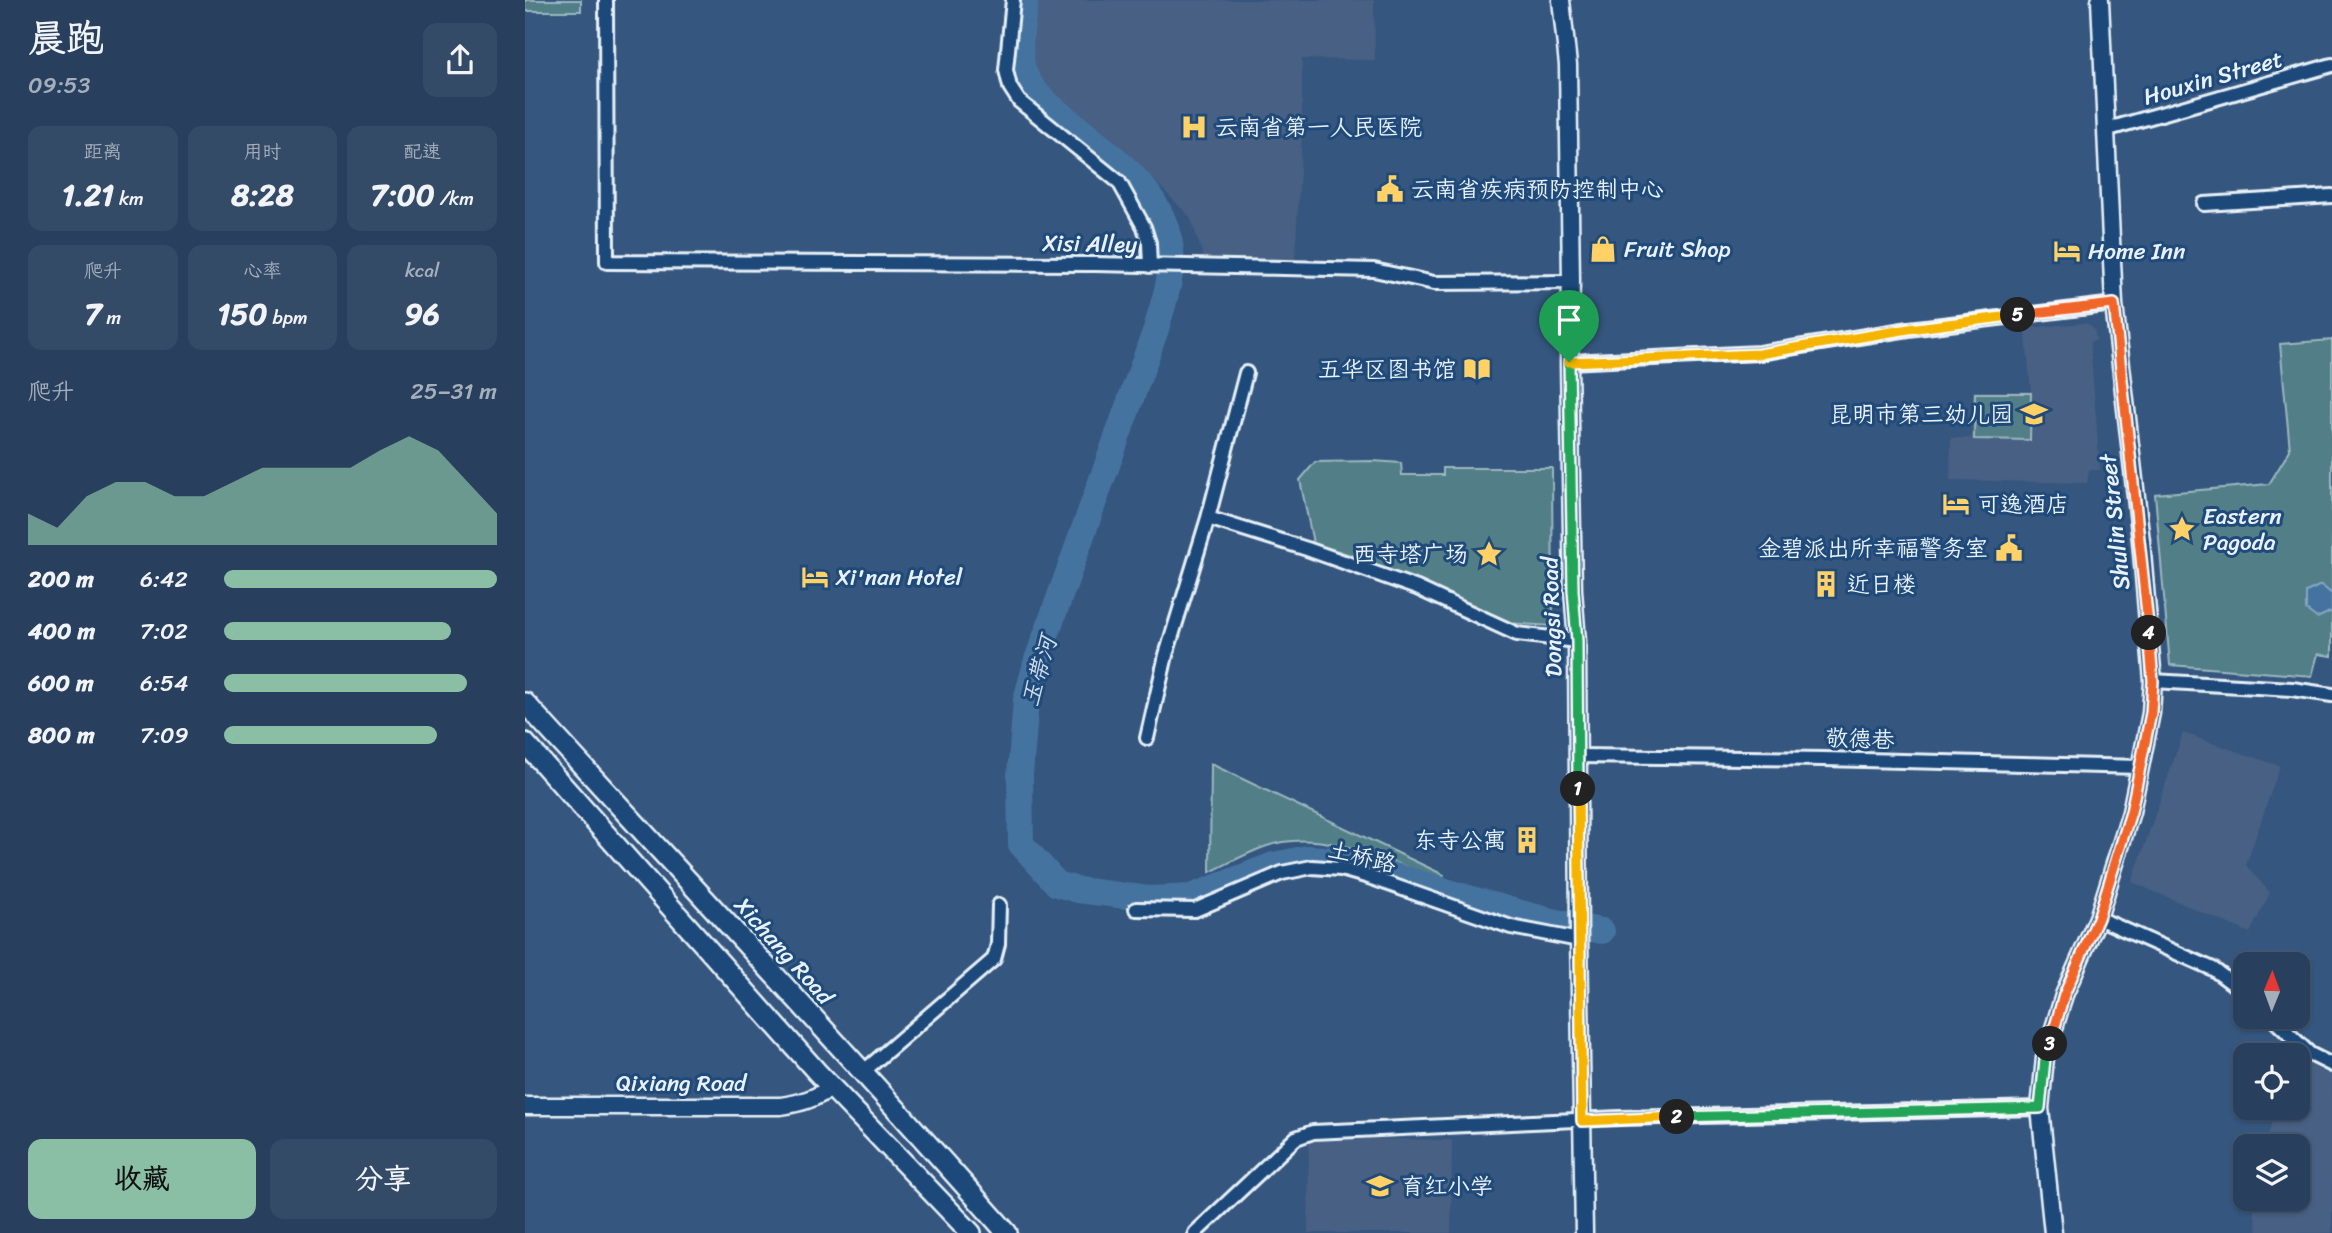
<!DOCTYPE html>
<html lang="zh">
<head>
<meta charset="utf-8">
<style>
  body { margin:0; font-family:Sriracha,"LXGW WenKai TC",sans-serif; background:#344b67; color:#f1f3f6; height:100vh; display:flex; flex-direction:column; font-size:26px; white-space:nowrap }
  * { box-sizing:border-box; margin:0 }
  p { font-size:23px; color:#a5afbc }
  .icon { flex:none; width:38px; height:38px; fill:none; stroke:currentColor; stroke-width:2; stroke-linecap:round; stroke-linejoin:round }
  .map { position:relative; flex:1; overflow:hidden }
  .panel { display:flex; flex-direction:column; background:#28405e; width:525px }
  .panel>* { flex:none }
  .needle { width:46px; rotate:1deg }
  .controls { position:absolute; left:1708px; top:952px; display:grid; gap:14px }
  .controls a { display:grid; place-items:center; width:77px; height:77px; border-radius:14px; background:#28405e; box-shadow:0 2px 5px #0004,0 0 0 2px #445973; font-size:35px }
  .pin { position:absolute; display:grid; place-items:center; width:60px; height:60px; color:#fff; margin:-72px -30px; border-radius:50% 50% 50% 0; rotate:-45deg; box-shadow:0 0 7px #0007 }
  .pin .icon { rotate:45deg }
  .km { position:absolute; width:35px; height:35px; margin:-18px; border-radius:50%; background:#222; color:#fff; font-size:19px; line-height:35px; text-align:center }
  .round { display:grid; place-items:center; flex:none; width:74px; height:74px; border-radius:14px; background:#344b67 }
  .head { display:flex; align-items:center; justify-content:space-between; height:119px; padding:0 28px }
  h1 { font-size:38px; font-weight:700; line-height:52px }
  .metrics { display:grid; grid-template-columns:repeat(3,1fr); gap:10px; height:119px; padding:7px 28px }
  .metrics div { display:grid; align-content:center; border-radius:14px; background:#344b67; text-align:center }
  .metrics b { font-size:30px; font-weight:700 }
  .metrics small { font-size:19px; font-weight:400 }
  .metrics p { font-size:19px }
  .chart { height:196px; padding:14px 28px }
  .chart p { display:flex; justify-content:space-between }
  .chart svg { width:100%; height:126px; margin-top:7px; fill:#8abfa5; opacity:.7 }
  .action { display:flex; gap:14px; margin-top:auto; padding:14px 28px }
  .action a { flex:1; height:80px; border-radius:14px; background:#8abfa5; color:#111; font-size:28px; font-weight:700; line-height:80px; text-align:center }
  .action a+a { background:#344b67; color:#f1f3f6 }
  ul { padding:0 28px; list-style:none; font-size:23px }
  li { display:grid; grid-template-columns:112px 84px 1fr; align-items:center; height:52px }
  li i { height:18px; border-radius:9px; background:#8abfa5 }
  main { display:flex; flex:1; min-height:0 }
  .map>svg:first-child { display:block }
</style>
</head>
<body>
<main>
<section class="panel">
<div class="head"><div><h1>晨跑</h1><p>09:53</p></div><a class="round"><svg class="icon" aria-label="share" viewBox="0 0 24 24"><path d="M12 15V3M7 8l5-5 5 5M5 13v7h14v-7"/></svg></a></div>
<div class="metrics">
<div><p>距离</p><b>1.21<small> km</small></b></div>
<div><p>用时</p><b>8:28</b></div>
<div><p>配速</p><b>7:00<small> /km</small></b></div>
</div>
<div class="metrics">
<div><p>爬升</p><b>7<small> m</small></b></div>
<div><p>心率</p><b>150<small> bpm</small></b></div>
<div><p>kcal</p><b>96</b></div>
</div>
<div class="chart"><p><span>爬升</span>25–31 m</p>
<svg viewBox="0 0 160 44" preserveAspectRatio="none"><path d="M0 44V33L10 38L20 27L30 22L40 22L50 27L60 27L70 22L80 17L90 17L100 17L110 17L120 11L130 6L140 11L150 22L160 33V44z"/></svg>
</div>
<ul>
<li><b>200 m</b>6:42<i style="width:100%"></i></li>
<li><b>400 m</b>7:02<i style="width:83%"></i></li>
<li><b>600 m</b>6:54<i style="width:89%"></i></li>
<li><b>800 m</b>7:09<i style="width:78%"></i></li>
</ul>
<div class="action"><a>收藏</a><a>分享</a></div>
</section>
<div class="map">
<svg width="1807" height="1233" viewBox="0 0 1807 1233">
  <rect width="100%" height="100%" fill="#35567e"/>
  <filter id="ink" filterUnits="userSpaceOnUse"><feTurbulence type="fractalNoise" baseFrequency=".0143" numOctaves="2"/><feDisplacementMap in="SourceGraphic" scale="14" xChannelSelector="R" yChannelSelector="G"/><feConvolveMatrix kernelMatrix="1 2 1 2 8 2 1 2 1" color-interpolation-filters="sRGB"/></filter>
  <g filter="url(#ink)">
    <!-- built -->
    <path fill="#476183" d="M515,0h334l1,60 -73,-1v76l-7,124h-91l-14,-42 -59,-60 -55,-39 -29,-26 -9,-12 -5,-13 -1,-43z
      M1559,323l6,2 5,7 1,9 -6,1 10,128h-11l-2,13 -137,-3 1,-42h20l2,-47h58l-6,-63z
      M1658,733l97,33 -34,99 24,28 -20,40 -118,-51z
      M1774,1059l27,14 6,1v159h-74l-6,-34h46v-53h-35l16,-38h19z
      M784,1138l143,2 -1,93h-143z"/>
    <!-- green -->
    <path fill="#517e87" stroke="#9cb8c0" stroke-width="2" d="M0,0h56v11h-56z
      M1807,340v316l-14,-2 -6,22 -142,-11 -15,-171 114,-10 21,-34 -10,-106z
      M1450,393h56l-1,47 -56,-1z
      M848,461l28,2 1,12h41v-7h109l1,158 -47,-3 -149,-66 -44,-14 -13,-63 15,-18z
      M686,764l233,111 -3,5c-54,-19 -119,-54 -177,-33 -19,7 -37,17 -54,25z"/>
    <!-- water -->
    <path fill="#4473a0" stroke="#86a5c3" stroke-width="2" d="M1796,585l11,9v17l-15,7 -11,-8v-18z"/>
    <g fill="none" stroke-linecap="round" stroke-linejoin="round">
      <!-- river -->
      <path stroke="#4473a0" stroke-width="26" d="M501,0c-4,21 -9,48 -3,69 7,22 23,34 41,48 43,36 101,72 107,134 2,26 -8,53 -15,78l-119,331 -11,40 -6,75 1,69 36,40 21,6 72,9 41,-2 83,-32 34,-7 29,2c89,22 174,56 265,71"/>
      <defs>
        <path id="minor" d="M81,0l1,262 488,2 279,6 60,13 137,-1
          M488,0l-7,70 4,17 9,14 100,81 25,45 5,16 1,23
          M1580,130l227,-65
          M1679,204l128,-8
          M1044,362l190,-9 150,-24 205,-25
          M683,518l99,31 110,39 100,46 60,7
          M1628,681l139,8 40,6
          M622,738l19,-83 42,-137 38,-145
          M1052,756l247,3 317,8
          M611,909l59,1 87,-37 30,-6 29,2 28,8 142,50 68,13
          M1573,918l115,51 32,24
          M1746,1017l39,37 22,11
          M339,1071l130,-112 4,-15 1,-39
          M670,1233l101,-95 17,-6 306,-14 421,-10"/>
        <path id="tertiary" d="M1036,0l7,65 3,217 -2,80 4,228 4,51 2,295 5,297
          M0,1106h256c19,-3 34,-7 51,-19
          M1528,1233l-13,-125 5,-50 19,-63 34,-77 33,-106 20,-99 2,-32 -12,-140 -27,-237 -14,-304"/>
        <path id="primary" d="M0,703c161,176 324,351 482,530
          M0,743l292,329 154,161"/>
      </defs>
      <!-- minor casing -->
      <use href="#minor" stroke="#e8f1f8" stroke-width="18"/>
      <!-- tertiary casing -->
      <use href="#tertiary" stroke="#e8f1f8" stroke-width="21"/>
      <!-- primary casing -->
      <use href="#primary" stroke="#e8f1f8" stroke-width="24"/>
      <!-- minor -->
      <use href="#minor" stroke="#1f4a7a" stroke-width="12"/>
      <!-- tertiary -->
      <use href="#tertiary" stroke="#1f4a7a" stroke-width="16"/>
      <!-- primary -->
      <use href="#primary" stroke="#1f4a7a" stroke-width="19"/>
    </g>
  </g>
  <g fill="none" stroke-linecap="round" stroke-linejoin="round" filter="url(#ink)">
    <defs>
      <path id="split-1" d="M1044,362l4,228 4,51 1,148"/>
      <path id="split-2" d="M1053,789l4,332 95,-4"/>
      <path id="split-3" d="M1152,1117l363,-9 5,-49 5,-15"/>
      <path id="split-4" d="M1525,1044l14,-49 34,-77 33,-106 20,-99 2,-32 -4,-48"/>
      <path id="split-5" d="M1493,315l96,-11 35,329"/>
      <path id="split-6" d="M1044,362l190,-8 150,-25 109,-14"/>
    </defs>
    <!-- split-1 casing -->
    <use href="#split-1" stroke="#fff" stroke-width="14"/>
    <!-- split-2 casing -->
    <use href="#split-2" stroke="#fff" stroke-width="14"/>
    <!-- split-3 casing -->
    <use href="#split-3" stroke="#fff" stroke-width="14"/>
    <!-- split-4 casing -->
    <use href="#split-4" stroke="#fff" stroke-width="14"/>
    <!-- split-5 casing -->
    <use href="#split-5" stroke="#fff" stroke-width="14"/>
    <!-- split-6 casing -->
    <use href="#split-6" stroke="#fff" stroke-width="14"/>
    <!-- split-1 -->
    <use href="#split-1" stroke="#22a559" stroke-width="9"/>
    <!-- split-2 -->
    <use href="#split-2" stroke="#f5b400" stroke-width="9"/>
    <!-- split-3 -->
    <use href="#split-3" stroke="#22a559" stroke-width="9"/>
    <!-- split-4 -->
    <use href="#split-4" stroke="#f0652b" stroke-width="9"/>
    <!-- split-5 -->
    <use href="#split-5" stroke="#f0652b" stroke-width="9"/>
    <!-- split-6 -->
    <use href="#split-6" stroke="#f5b400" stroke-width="9"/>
  </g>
  <!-- icons -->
  <defs>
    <symbol id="hospital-bare" viewBox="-9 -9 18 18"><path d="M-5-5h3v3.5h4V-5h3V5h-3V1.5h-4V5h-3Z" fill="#ffd166" stroke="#1f4a7a" stroke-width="2.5" paint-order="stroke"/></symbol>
    <symbol id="civic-bare" viewBox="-9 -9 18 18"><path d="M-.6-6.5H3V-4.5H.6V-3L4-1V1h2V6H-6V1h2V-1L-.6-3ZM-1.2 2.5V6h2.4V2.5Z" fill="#ffd166" stroke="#1f4a7a" stroke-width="2.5" paint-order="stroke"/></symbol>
    <symbol id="shop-bare" viewBox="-9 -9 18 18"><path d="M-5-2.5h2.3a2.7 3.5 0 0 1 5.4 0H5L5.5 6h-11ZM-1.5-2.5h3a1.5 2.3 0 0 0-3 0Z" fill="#ffd166" stroke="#1f4a7a" stroke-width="2.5" paint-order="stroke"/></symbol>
    <symbol id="hotel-bare" viewBox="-9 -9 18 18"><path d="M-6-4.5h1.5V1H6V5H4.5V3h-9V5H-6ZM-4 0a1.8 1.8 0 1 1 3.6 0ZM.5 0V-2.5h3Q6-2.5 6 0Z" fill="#ffd166" stroke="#1f4a7a" stroke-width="2.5" paint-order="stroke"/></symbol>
    <symbol id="library-bare" viewBox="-9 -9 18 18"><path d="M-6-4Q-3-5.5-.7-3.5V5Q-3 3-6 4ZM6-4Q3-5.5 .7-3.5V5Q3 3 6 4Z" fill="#ffd166" stroke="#1f4a7a" stroke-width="2.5" paint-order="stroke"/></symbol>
    <symbol id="school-bare" viewBox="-9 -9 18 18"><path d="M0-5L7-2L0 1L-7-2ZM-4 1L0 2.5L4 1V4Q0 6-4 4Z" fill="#ffd166" stroke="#1f4a7a" stroke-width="2.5" paint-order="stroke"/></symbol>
    <symbol id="sight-bare" viewBox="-9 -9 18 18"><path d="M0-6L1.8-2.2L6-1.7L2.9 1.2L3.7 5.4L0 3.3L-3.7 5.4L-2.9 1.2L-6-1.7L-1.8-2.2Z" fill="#ffd166" stroke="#1f4a7a" stroke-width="2.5" paint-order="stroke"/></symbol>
    <symbol id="building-bare" viewBox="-9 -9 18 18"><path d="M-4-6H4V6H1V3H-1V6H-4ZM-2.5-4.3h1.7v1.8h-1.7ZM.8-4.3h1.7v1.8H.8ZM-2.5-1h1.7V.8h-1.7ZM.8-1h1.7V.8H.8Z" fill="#ffd166" stroke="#1f4a7a" stroke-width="2.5" paint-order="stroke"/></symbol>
  </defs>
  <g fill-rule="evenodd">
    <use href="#hospital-bare" x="650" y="108" width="38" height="38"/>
    <use href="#civic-bare" x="846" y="170" width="38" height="38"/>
    <use href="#shop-bare" x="1059" y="230" width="38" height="38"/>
    <use href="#hotel-bare" x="1523" y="232" width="38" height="38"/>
    <use href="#library-bare" x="933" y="350" width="38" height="38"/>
    <use href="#school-bare" x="1490" y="395" width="38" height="38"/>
    <use href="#hotel-bare" x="1412" y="485" width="38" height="38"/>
    <use href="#sight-bare" x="1638" y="510" width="38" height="38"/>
    <use href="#civic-bare" x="1465" y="529" width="38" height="38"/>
    <use href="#sight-bare" x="945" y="535" width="38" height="38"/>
    <use href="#hotel-bare" x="271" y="558" width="38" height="38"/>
    <use href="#building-bare" x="1282" y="565" width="38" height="38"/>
    <use href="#building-bare" x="983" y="821" width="38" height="38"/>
    <use href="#school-bare" x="836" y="1167" width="38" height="38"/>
  </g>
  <g text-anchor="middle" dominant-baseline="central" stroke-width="6" stroke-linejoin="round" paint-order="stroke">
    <!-- street labels -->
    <g font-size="23" fill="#e8f1f8" stroke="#1f4a7a">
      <text transform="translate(1688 78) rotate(-16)">Houxin Street</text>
      <text transform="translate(565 244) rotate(1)">Xisi Alley</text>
      <text transform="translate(1590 522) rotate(-96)">Shulin Street</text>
      <text transform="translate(1027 617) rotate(-92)">Dongsi Road</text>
      <text transform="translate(1335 739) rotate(2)">敬德巷</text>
      <text transform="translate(837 857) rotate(13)">土桥路</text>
      <text transform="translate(259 951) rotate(48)">Xichang Road</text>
      <text x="156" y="1083">Qixiang Road</text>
    </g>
    <!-- poi labels -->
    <g font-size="23" fill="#e8f1f8" stroke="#1f4a7a" text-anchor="start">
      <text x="690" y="127">云南省第一人民医院</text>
      <text x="886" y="189">云南省疾病预防控制中心</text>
      <text x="1099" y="249">Fruit Shop</text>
      <text x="1563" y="251">Home Inn</text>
      <text x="931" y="369" text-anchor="end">五华区图书馆</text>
      <text x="1488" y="414" text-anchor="end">昆明市第三幼儿园</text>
      <text x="1452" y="504">可逸酒店</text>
      <text x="1678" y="516">Eastern<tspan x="1678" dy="26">Pagoda</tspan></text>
      <text x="1463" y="548" text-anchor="end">金碧派出所幸福警务室</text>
      <text x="943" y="554" text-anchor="end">西寺塔广场</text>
      <text x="311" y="577">Xi'nan Hotel</text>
      <text x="1322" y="584">近日楼</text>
      <text x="981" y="840" text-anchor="end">东寺公寓</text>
      <text x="876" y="1186">育红小学</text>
    </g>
    <!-- water labels -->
    <g font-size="24" font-style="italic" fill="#cfdeeb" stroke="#1f4a7a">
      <text transform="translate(514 671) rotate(-74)">玉带河</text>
    </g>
  </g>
</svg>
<div class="controls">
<a><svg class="needle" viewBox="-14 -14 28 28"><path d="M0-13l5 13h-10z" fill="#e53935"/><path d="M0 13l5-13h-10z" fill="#a5afbc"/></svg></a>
<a><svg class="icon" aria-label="locate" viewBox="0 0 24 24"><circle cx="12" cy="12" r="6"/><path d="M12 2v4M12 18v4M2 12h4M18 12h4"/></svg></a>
<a><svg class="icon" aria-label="layers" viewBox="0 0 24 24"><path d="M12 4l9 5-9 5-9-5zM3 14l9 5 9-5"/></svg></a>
</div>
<div class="pin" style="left:1044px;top:362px;background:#1e9e55"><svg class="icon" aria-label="arrive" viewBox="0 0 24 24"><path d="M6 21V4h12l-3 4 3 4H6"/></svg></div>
<b class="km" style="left:1053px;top:789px">1</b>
<b class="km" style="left:1152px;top:1117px">2</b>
<b class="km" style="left:1525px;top:1044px">3</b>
<b class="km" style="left:1624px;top:633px">4</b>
<b class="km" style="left:1493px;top:315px">5</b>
</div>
</main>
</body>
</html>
